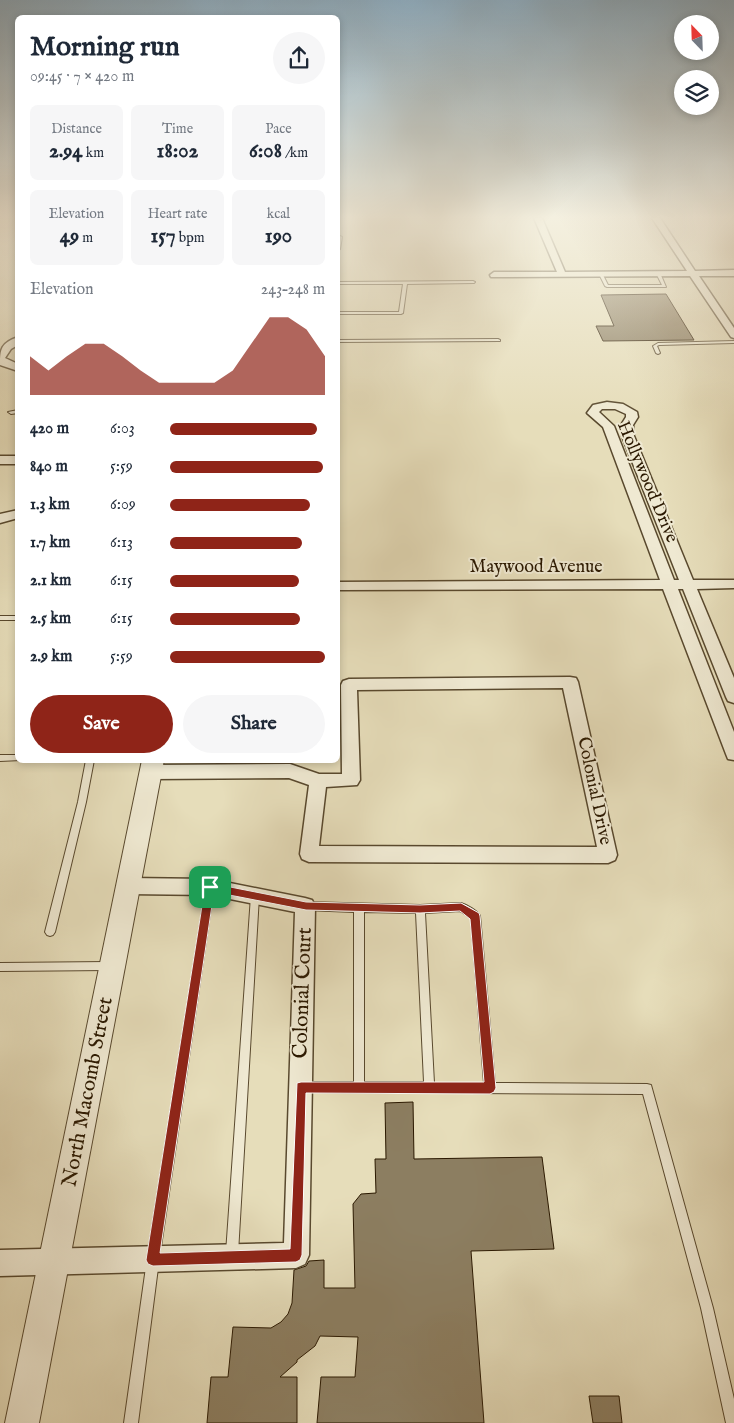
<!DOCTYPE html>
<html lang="en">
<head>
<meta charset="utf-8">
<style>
  body { margin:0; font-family:"IM FELL English",serif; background:#f6f6f7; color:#1f2937; height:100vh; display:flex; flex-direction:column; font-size:19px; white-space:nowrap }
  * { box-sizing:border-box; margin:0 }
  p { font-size:16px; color:#747a83 }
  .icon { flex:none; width:28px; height:28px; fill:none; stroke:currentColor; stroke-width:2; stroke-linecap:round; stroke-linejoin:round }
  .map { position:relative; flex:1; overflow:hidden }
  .side { position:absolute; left:15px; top:15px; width:325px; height:748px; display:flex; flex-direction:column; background:#fff; border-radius:8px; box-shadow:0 2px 8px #0003 }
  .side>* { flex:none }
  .needle { width:32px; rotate:337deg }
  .tools { position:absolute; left:674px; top:15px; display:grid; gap:10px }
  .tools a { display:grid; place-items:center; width:45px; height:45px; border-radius:50%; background:#fff; box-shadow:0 2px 8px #0003; font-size:25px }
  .pin { position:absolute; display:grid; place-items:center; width:42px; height:42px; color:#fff; margin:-21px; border-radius:10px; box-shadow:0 2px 8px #0006 }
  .round { display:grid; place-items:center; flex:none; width:52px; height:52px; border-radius:26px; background:#f6f6f7 }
  .summary { display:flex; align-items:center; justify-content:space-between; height:85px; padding:0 15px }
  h1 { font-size:28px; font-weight:700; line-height:38px }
  .stats { display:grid; grid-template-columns:repeat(3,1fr); gap:8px; height:85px; padding:5px 15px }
  .stats div { display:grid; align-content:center; border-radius:8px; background:#f6f6f7; text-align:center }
  .stats b { font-size:21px; font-weight:700 }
  .stats small { font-size:14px; font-weight:400 }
  .stats p { font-size:14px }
  .chart { height:140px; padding:10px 15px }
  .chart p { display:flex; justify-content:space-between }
  .chart svg { width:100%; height:90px; margin-top:5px; fill:#8f2418; opacity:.7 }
  .action { display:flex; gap:10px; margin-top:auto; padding:10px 15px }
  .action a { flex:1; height:58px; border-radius:30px; background:#8f2418; color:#fff; font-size:20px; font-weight:700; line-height:58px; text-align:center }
  .action a+a { background:#f6f6f7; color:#1f2937 }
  ul { padding:0 15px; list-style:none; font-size:16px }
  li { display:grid; grid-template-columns:80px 60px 1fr; align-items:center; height:38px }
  li i { height:12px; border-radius:6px; background:#8f2418 }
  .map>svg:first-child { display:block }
</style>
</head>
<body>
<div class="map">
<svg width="734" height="1423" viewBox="0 0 734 1423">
  <rect width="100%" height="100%" fill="#e6ddba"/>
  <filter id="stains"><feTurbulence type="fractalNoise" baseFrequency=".004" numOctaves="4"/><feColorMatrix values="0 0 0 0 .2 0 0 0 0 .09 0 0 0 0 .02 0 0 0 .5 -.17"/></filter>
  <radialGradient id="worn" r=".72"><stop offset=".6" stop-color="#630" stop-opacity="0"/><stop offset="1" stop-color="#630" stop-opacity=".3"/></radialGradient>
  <!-- building -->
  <path fill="#8c7e61" stroke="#2a1800" d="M666,294l28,46 -91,1 -7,-15h18l-13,-31z
    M413,1102l1,57 128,-2 12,92 -83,2 13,172h-167l4,-46h34l3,-40 -38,-1 -5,10 -18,14v2l-17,15h17v46h-90l4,-46h17l5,-50 38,1 10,-6 7,-8 4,-11 2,-33 12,-4 3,-5 15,-1v28h31l-2,-84 8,-10 15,-1 -1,-34h11l-1,-56z
    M589,1396h30l3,27h-29z"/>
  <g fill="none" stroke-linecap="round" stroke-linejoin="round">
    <defs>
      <path id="service" d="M340,236l2,1 -2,12 -2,1v-13z
        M658,272l2,1 6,14h-59l-2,-1 -6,-12 3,-1 6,12h54l-6,-12z
        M473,281l2,1 -1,1 -67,1 -4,29 -2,1h-63v-2h61l4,-28h-65v-2z
        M498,339l2,1v1l-162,1v-2z
        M734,341v2l-75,2 -2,1 3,7 -2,1 -2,-1 -3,-7 5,-3z
        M18,410v3l-7,1 -3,-2z
        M0,616h18v4h-18z
        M0,755h18v5h3l-21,1z
        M86,760h8l-8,42 -31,130 -2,3 -3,1 -3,-1 -2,-3 33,-130z
        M210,883l3,1 1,3 -55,373 -21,163h-14l23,-163 59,-373 1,-3z
        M255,892l3,1 1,3 -21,357 -2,4 -4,2 -4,-2 -2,-4 25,-357 1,-3z
        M305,902l115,3 41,-2c6,2 16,7 19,13l15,167 152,1 4,1 62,223 21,91v24h-8l-25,-115 -58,-214 -341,-2 -4,-1 -1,-4 1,-4 4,-1h52v-170l-49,-2 -3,-1 -2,-3 2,-3zM460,911l11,7 13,165h-50l-9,-170zM364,912l52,1 8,169h-60z
        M108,962l3,1 2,3 -2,3 -3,1 -108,1v-8z"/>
      <path id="minor" d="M534,218h8l23,54 122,-1 -35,-53h8l35,53 39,-1v6h-35l35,52v10l-3,-1 -41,-61 -199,1 -1,-2 4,-3h63z
        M18,337v8l-7,4 -6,9 13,6v7l-18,-6c0,-16 1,-22 18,-28z
        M607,402l16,2 14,8 1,5 -5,8 1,11 59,144h41v8l-37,1 37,89v25l-6,-2 -2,-4 -43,-108h-5l56,143v28l-6,-1 -2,-5 -63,-165 -325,1v-8l322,-2 -57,-153 -16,-14 6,-8zM602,409h13l11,5v3l-5,8 1,11 57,144h-5l-60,-154 -15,-14z
        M0,456h18v8h-18z
        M18,510v8l-18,5v-9z
        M570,677l6,1 2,4 39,173 -2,5 -7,3 -299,-1 -7,-3 -2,-5 9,-69 -20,-7 -138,1 -6,-2 -3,-5 3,-5 6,-2 139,-1 29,10h23l-1,-89 2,-4 6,-2zM563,688l34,159 -278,-1 7,-59 31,-2 3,-5 -3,-90z
        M128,878l82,1 95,19 7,2 3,6 -6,349 -4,9 -9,4 -296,8v-26l284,-7 11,-331 -85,-17 -82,-1 -7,-2 -3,-6 3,-6z"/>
      <path id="tertiary" d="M142,760h22l-125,663h-34z"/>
    </defs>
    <!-- service casing -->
    <use href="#service" stroke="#59492e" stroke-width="2"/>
    <!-- minor casing -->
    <use href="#minor" stroke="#59492e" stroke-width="3"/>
    <!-- tertiary casing -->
    <use href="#tertiary" stroke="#59492e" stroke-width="2"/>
    <!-- service -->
    <use href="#service" fill="#efe9d2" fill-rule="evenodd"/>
    <!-- minor -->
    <use href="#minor" fill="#efe9d2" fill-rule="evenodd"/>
    <!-- tertiary -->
    <use href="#tertiary" fill="#efe9d2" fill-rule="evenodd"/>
  </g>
  <!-- sky -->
  <linearGradient id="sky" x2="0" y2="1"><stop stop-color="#8daabc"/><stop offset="0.52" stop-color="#f4f0e0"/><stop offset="1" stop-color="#f4f0e0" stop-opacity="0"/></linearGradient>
  <rect width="734" height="417" fill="url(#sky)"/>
  <!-- route -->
  <path fill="#8f2418" stroke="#fff" fill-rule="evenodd" d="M210,883l96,19 114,3 41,-2 18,10 1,3 16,172 -2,4 -4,2 -184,-1 -4,162 -2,5 -4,2 -143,4 -5,-2 -2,-4 59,-373zM214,892l92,18 114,3 40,-2 10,8 14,163h-183l-4,1 -7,166 -130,4z"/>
  <g text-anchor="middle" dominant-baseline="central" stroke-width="4" stroke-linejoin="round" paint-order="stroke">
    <!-- street labels -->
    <g font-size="18" fill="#2a1800" stroke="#efe9d2">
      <text transform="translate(647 482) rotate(67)">Hollywood Drive</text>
      <text x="536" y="567">Maywood Avenue</text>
      <text transform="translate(594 791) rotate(78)">Colonial Drive</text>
    </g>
    <!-- near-street labels -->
    <g font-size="21" fill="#2a1800" stroke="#efe9d2">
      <text transform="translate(303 993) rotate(-88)">Colonial Court</text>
      <text transform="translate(88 1092) rotate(-79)">North Macomb Street</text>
    </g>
  </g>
  <rect width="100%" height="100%" filter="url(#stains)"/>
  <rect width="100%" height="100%" fill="url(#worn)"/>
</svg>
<div class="tools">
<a><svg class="needle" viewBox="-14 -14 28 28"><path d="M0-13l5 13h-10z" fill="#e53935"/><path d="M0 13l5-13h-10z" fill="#747a83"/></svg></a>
<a><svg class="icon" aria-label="layers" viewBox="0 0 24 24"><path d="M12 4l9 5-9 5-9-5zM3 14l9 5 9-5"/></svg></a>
</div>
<div class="pin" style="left:210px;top:887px;background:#1e9e55"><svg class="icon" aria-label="arrive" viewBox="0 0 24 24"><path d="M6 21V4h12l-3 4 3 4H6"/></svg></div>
<section class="side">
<div class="summary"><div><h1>Morning run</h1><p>09:45 · 7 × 420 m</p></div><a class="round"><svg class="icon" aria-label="share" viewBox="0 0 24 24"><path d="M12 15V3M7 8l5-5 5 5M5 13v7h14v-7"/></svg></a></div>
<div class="stats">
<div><p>Distance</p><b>2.94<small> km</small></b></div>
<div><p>Time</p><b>18:02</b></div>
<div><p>Pace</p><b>6:08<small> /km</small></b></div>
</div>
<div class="stats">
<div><p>Elevation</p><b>49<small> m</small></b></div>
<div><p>Heart rate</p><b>157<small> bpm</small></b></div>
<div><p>kcal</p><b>190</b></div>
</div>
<div class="chart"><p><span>Elevation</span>243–248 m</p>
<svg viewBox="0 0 160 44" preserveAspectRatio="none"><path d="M0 44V25L10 32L20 25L30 19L40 19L50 25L60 32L70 38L80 38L90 38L100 38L110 32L120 19L130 6L140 6L150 12L160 25V44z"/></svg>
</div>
<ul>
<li><b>420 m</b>6:03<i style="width:95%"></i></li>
<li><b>840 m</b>5:59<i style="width:99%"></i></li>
<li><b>1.3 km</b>6:09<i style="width:90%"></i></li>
<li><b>1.7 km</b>6:13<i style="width:85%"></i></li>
<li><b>2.1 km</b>6:15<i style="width:83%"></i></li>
<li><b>2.5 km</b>6:15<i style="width:84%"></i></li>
<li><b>2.9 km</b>5:59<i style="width:100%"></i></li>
</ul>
<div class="action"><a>Save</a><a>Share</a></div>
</section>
</div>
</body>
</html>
